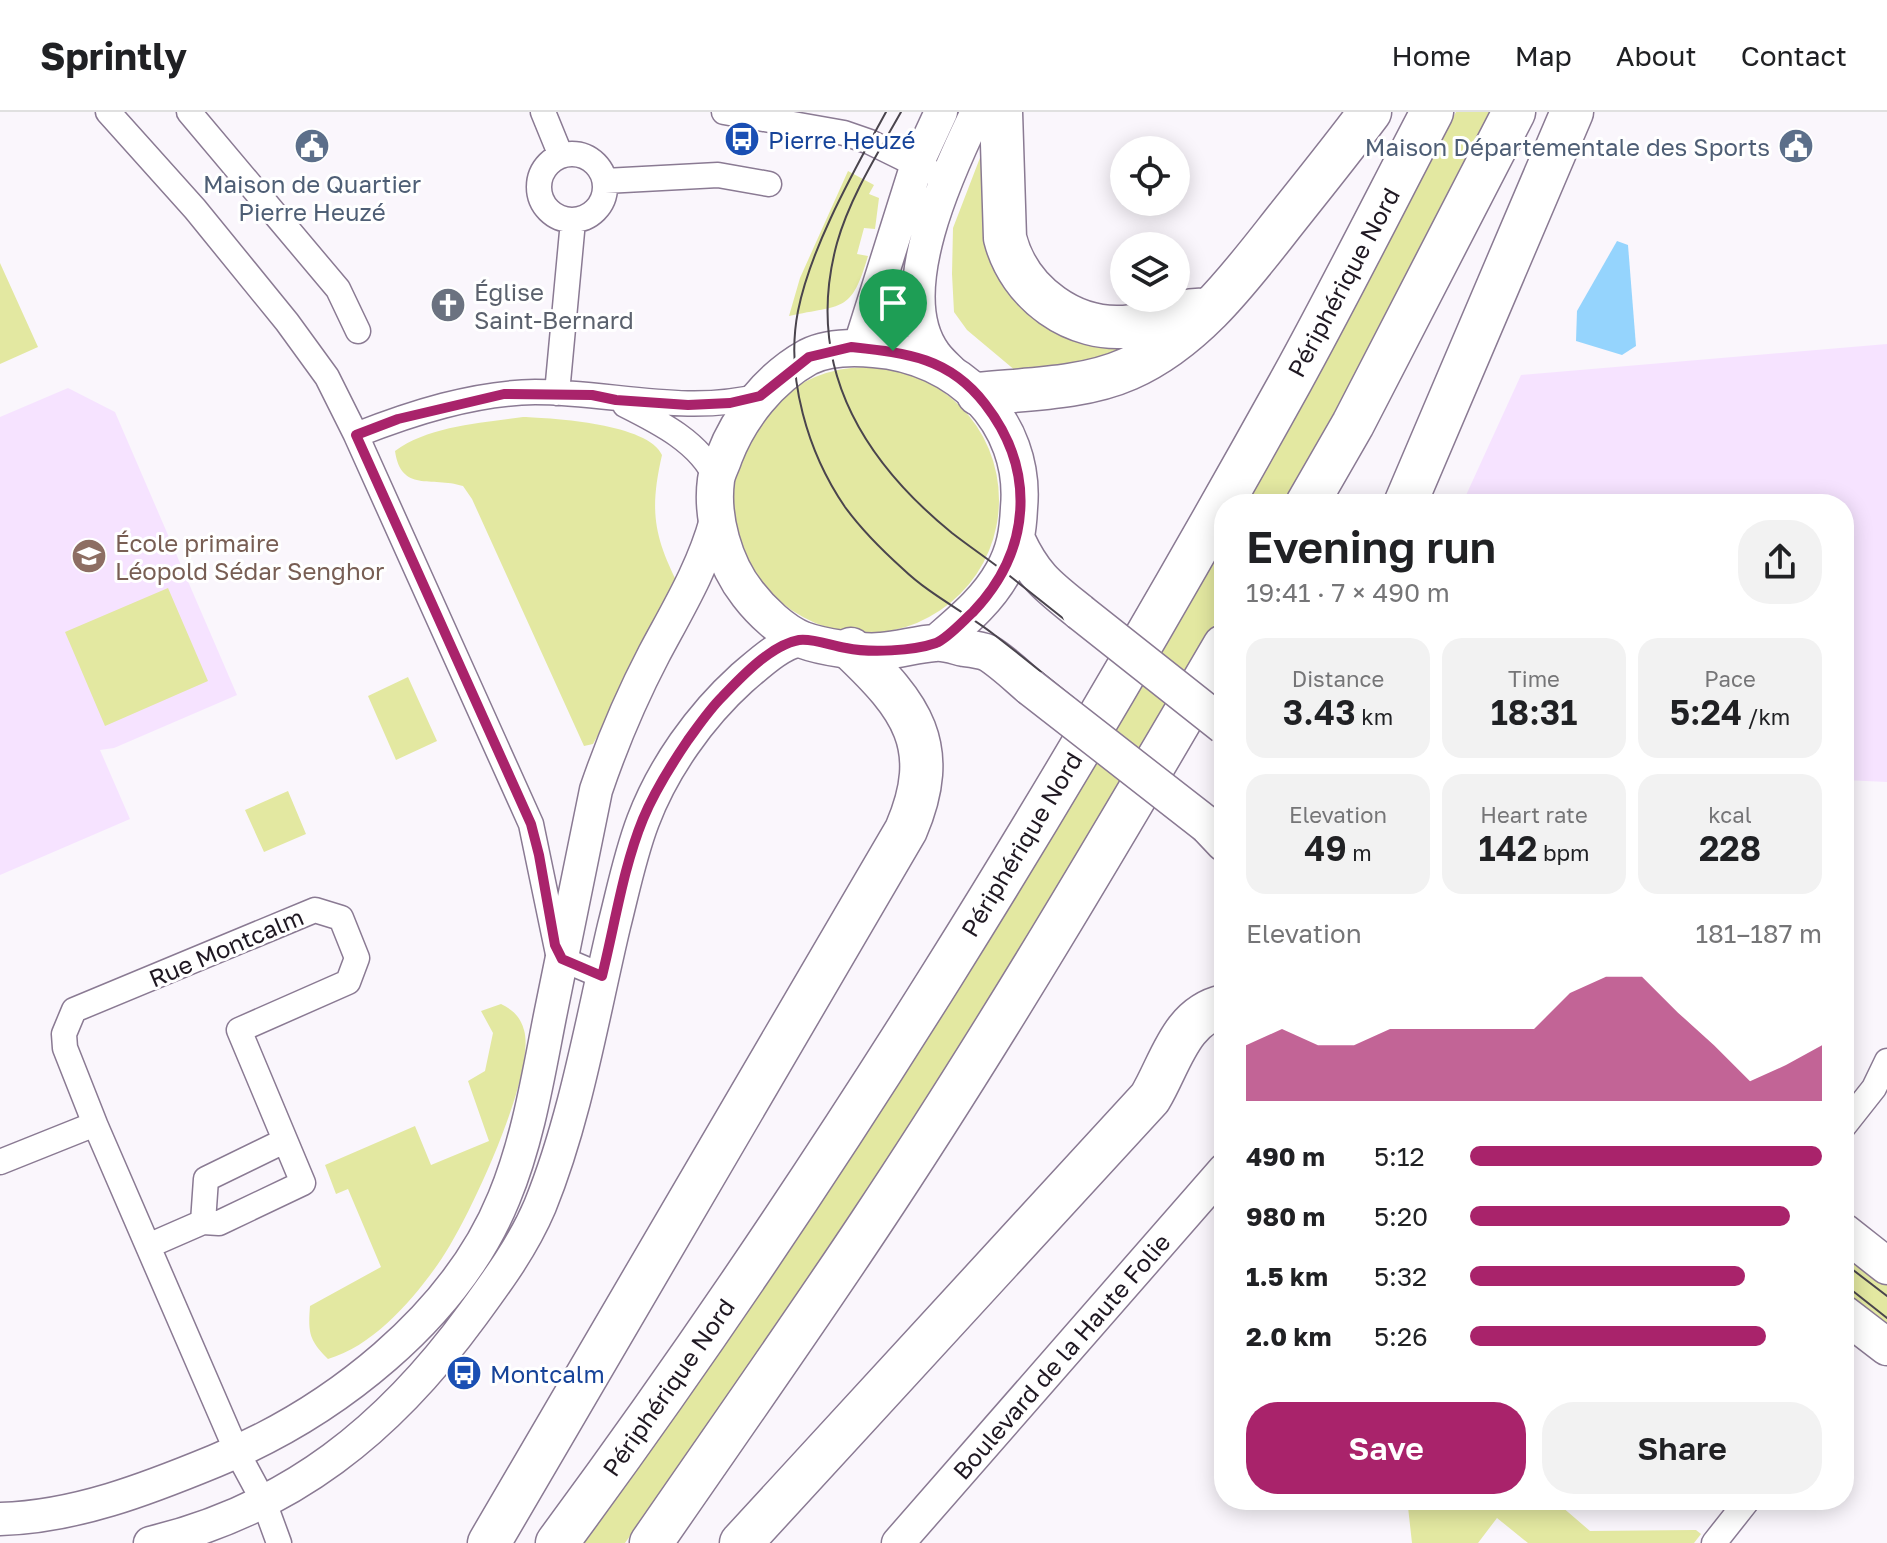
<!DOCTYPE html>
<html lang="en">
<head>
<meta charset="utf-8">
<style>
  body { margin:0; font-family:"Golos Text",sans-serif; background:#f2f2f2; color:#202124; height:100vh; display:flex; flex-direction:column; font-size:30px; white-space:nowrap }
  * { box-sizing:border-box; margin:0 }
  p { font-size:26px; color:#757577 }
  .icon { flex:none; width:44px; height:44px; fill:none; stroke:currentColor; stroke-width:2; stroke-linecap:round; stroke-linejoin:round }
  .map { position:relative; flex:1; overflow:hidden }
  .side { position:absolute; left:1214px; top:382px; width:640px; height:1016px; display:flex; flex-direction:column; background:#fff; border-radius:32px; box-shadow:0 4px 20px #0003 }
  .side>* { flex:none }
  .tools { position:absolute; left:1110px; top:24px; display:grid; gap:16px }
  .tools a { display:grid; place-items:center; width:80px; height:80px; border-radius:50%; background:#fff; box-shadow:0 4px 20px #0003; font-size:40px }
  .pin { position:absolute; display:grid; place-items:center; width:68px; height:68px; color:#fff; margin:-82px -34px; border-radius:50% 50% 50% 0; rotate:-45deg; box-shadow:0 0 8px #0007 }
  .pin .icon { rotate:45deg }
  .round { display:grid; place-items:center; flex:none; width:84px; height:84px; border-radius:32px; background:#f2f2f2 }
  .headline { display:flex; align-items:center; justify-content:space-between; height:136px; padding:0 32px }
  h1 { font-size:44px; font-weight:600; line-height:60px }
  .stats { display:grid; grid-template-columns:repeat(3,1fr); gap:12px; height:136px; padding:8px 32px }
  .stats div { display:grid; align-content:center; border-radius:20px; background:#f2f2f2; text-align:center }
  .stats b { font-size:34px; font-weight:600 }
  .stats small { font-size:22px; font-weight:400 }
  .stats p { font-size:22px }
  .chart { height:224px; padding:16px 32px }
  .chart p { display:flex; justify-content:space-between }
  .chart svg { width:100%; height:144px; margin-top:8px; fill:#a9236b; opacity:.7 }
  .button { display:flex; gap:16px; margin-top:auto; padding:16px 32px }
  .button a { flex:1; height:92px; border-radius:32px; background:#a9236b; color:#fff; font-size:32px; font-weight:600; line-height:92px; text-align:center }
  .button a+a { background:#f2f2f2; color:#202124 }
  ul { padding:0 32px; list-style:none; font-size:26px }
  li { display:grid; grid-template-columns:128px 96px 1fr; align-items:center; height:60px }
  li i { height:20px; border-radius:10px; background:#a9236b }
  header { display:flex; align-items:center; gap:48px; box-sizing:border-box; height:112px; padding:0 40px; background:#fff; border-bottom:2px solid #e0e0e0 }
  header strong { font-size:38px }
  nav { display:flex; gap:44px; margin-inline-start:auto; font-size:28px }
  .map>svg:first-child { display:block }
</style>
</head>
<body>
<header>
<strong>Sprintly</strong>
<nav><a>Home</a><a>Map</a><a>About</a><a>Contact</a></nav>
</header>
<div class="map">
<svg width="1887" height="1431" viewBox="0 0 1887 1431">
  <rect width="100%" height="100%" fill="#faf6fc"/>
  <!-- built -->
  <path fill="#f6e3ff" d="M1887,232v438l-43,-2v-276h-382l59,-129z
    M68,276l47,24 122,283 -123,53 -14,2 30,69 -130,56v-458z"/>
  <!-- green -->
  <path fill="#e3e8a1" d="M1456,0h40l-110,209 -103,183h-41z
    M988,25l2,84 142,133 -109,23 -56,-47 -13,-18 -2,-38 1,-46z
    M848,59l26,14 -5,9 10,4 -4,31 -11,-1 -7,26 11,2c-17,58 -25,48 -79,60l11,-38z
    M0,151l38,84 -38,17z
    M733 388a133 133 0 1 1 266 0a133 133 0 1 1-266 0Z
    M523,305c30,1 126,7 139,38 -13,57 -8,82 18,133l-87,156 -9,2 -112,-247 -9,-13c-32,-10 -62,7 -68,-35 34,-25 86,-28 128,-34z
    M1224,424v72l-240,408 -189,289 -170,238h-49z
    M168,476l40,93 -103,45 -40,-94z
    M408,565l29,64 -41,19 -28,-64z
    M288,679l18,43 -42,18 -19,-42z
    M501,892c12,6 19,12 23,26 13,44 -58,196 -86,234 -26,37 -65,82 -110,95 -19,-19 -20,-26 -18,-53l71,-39 -33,-78 -12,5 -11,-29 90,-39 16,39 58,-24 -21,-60 17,-10 8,-38 -12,-22z
    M1844,1135l43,34v49l-43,-34z
    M1413,1388h141l36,31 106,-1 5,4 -7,9h-166l-31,-25 -19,25h-66l-4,-36z"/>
  <!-- water -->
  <path fill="#95d4fd" d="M1617,129l11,4 8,101 -14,9 -46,-14 1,-30z"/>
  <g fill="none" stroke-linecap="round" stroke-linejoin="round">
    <defs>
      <path id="minor" d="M108,0l87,97 92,113 40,55 29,58 175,389 27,130 4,5 40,17
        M189,0l149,177 20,42
        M543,0l18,44
        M724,0l120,21 26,9 61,30
        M539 75a33 33 0 1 1 66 0a33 33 0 1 1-66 0Z
        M605,69l113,-6 51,9
        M557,281l16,-172
        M625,293c34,17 76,38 91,74
        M356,323c56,-22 118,-42 179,-43 76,0 150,23 225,4
        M95,1012l-30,-76 -1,-14 10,-24 241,-100 26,8 16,40 -9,24 -109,48 64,153 -84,40 -16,-1 -55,24
        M1844,1014l30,-38 13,-27
        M0,1050l95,-38 142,328 27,50 15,41
        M203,1110l3,-43 78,-38
        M1714,1431l34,-43"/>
      <path id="tertiary" d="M859,236l58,-184 24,-52
        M952,260c-6,-6 -12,-11 -17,-18 -45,-60 14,-184 42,-242
        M0,1407c75,-2 147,-30 215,-58 117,-48 240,-143 289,-263 24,-58 34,-121 46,-182 15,-75 31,-150 46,-226 16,-47 35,-92 58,-136 24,-45 49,-86 62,-134
        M150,1431c141,-34 239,-114 323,-229 25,-34 50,-68 67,-108 36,-89 52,-187 74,-280 9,-35 16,-71 29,-105 20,-53 57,-105 99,-143 19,-16 36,-33 60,-39
        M898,1431l326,-373"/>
      <path id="secondary" d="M1017,428c17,37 32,47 63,72
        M938,530c24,-21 49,-41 65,-70 12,-21 15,-41 16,-64 8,-87 -62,-153 -145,-159 -22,-2 -46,-2 -66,8 -38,21 -69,60 -84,100 -2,7 -7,15 -8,23 -5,37 8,84 32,114 13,17 35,38 55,46 19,7 58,13 78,11 18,-1 36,-7 54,-8 9,-1 20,3 29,5 8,1 17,2 24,5 15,9 29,23 42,34
        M1207,713l17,18
        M1844,1120l43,34
        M1844,1202l43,33"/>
      <path id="trunk" d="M1001,0l4,126c14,55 69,96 127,88 25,-3 47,-18 71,-16
        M978,282c48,-5 105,-5 150,-25 68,-30 114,-94 159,-151 28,-35 56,-70 83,-106
        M1307,392l46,-80 161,-312
        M1405,392l167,-392
        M489,1431l417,-713c36,-84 5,-124 -55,-181
        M557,1431c272,-368 512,-762 734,-1162 49,-89 94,-179 141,-269
        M651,1431c73,-106 148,-212 219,-319 125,-188 240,-383 354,-578
        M741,1431l409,-445c21,-35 30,-82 74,-92"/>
    </defs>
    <!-- minor casing -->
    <use href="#minor" stroke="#8a7a93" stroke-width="27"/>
    <!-- tertiary casing -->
    <use href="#tertiary" stroke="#8a7a93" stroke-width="35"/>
    <!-- secondary casing -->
    <use href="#secondary" stroke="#8a7a93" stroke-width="39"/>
    <!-- trunk casing -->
    <use href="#trunk" stroke="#8a7a93" stroke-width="45"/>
    <!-- minor -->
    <use href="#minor" stroke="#fff" stroke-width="24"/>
    <!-- tertiary -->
    <use href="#tertiary" stroke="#fff" stroke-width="32"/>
    <!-- secondary -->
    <use href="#secondary" stroke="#fff" stroke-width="36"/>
    <!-- trunk -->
    <use href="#trunk" stroke="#fff" stroke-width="42"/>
    <!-- tram -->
    <path stroke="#4a444d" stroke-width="2" d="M886,0c-32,59 -75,134 -88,199 -13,66 10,142 47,196 16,22 38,44 58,62 26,25 60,42 89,64 78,60 153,126 232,185
      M901,0c-23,41 -51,85 -64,131 -33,121 23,215 115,290 18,14 36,26 54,40 72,58 145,115 218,173
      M1844,1151l43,33
      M1844,1172l43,34"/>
    <defs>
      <path id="secondary-bridge" d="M1080,500l144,114
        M1030,575l177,138"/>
    </defs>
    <!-- secondary-bridge casing -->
    <use href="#secondary-bridge" stroke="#8a7a93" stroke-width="39" stroke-linecap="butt"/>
    <!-- secondary-bridge -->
    <use href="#secondary-bridge" stroke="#fff" stroke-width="36"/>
  </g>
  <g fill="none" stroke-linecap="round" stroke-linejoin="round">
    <defs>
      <path id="route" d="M851,235c55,6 98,10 134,57 52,67 46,147 -12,208 -10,9 -25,26 -37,31 -23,8 -66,10 -90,5 -14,-2 -33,-10 -47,-8 -28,5 -58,37 -77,57 -13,13 -23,28 -34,43 -17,25 -33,50 -45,79 -20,49 -28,105 -41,157l-40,-17 -7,-14 -16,-90 -8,-31 -175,-389 42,-16 106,-25 88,1 24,5 72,5 42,-2 30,-7 49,-39z"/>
    </defs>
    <!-- route casing -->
    <use href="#route" stroke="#fff" stroke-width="16"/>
    <!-- route -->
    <use href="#route" stroke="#a9236b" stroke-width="10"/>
  </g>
  <!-- icons -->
  <defs>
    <symbol id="bus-disc" viewBox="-11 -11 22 22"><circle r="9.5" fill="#1a4fb4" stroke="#fff"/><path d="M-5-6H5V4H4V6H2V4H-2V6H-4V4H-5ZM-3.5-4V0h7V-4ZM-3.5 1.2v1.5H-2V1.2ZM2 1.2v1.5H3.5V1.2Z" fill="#fff"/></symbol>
    <symbol id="civic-disc" viewBox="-11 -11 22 22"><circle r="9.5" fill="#5c6f8a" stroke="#fff"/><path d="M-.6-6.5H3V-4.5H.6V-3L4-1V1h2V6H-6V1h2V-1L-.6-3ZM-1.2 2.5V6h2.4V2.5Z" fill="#fff"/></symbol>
    <symbol id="church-disc" viewBox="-11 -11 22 22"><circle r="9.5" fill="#6b7280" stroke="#fff"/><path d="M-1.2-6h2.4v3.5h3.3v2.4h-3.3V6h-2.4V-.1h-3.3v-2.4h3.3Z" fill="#fff"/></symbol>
    <symbol id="school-disc" viewBox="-11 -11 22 22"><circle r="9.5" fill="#8d6e63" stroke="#fff"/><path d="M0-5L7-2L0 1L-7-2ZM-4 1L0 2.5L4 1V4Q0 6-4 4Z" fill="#fff"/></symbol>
  </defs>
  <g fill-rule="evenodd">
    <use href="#bus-disc" x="722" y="7" width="40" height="40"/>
    <use href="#civic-disc" x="292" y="14" width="40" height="40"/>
    <use href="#civic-disc" x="1776" y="14" width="40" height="40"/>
    <use href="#church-disc" x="428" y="173" width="40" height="40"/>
    <use href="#school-disc" x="69" y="424" width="40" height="40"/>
    <use href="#bus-disc" x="444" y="1241" width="40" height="40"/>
  </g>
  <g text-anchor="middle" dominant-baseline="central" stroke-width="6" stroke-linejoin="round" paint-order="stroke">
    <!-- transit labels -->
    <g font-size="24" fill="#164399" stroke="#fff" text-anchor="start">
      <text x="768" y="27">Pierre Heuzé</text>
      <text x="490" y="1261">Montcalm</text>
    </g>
    <!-- service labels -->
    <g font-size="24" fill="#4e5e75" stroke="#fff" text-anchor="end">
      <text x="1770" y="34">Maison Départementale des Sports</text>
      <text x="312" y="71" text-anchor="middle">Maison de Quartier<tspan x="312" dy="28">Pierre Heuzé</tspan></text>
    </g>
    <!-- street labels -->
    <g font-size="24" fill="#1f1822" stroke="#fff">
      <text transform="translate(1343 170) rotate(-62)">Périphérique Nord</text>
      <text transform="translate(1021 732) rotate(-59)">Périphérique Nord</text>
      <text transform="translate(226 835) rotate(-23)">Rue Montcalm</text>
      <text transform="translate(1061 1244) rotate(-49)">Boulevard de la Haute Folie</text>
      <text transform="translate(668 1275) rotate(-55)">Périphérique Nord</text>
    </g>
    <!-- worship labels -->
    <g font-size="24" fill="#5b616d" stroke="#fff" text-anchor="start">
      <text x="474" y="179">Église<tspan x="474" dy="28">Saint-Bernard</tspan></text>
    </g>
    <!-- education labels -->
    <g font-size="24" fill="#785e54" stroke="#fff" text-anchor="start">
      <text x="115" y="430">École primaire<tspan x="115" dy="28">Léopold Sédar Senghor</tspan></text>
    </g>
  </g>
</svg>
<div class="tools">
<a><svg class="icon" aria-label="locate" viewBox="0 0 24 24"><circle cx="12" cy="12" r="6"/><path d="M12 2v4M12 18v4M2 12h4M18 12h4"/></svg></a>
<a><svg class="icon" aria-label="layers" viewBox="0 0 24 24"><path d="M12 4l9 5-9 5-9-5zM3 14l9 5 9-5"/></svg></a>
</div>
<div class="pin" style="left:893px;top:239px;background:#1e9e55"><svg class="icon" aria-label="arrive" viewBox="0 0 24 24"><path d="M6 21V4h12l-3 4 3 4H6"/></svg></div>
<section class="side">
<div class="headline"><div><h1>Evening run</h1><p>19:41 · 7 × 490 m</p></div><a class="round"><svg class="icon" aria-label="share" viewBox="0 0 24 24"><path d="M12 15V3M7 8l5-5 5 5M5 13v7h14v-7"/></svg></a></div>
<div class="stats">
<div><p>Distance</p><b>3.43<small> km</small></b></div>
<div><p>Time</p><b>18:31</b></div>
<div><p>Pace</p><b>5:24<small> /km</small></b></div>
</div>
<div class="stats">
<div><p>Elevation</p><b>49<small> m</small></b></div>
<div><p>Heart rate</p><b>142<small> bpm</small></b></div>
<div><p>kcal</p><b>228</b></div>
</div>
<div class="chart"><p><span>Elevation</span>181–187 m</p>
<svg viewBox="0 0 160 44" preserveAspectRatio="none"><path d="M0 44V27L10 22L20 27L30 27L40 22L50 22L60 22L70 22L80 22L90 11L100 6L110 6L120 17L130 27L140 38L150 33L160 27V44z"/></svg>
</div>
<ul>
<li><b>490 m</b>5:12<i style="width:100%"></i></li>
<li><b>980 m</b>5:20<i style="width:91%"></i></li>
<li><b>1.5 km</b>5:32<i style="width:78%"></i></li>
<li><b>2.0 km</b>5:26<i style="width:84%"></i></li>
</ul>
<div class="button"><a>Save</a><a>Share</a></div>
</section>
</div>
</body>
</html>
